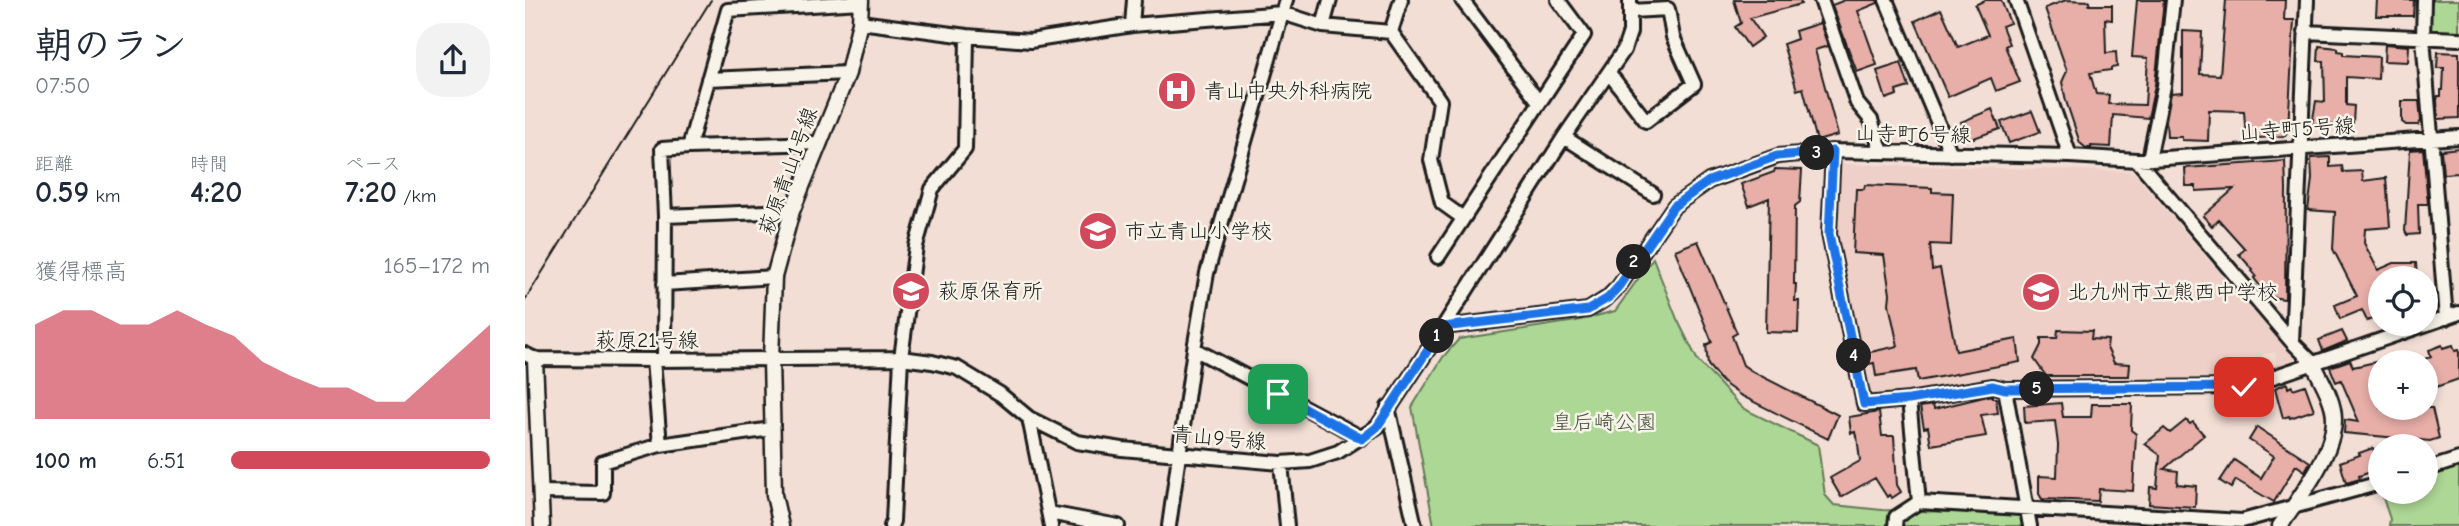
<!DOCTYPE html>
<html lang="ja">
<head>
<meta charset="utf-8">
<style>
  body { margin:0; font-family:"Comic Neue","Klee One",sans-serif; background:#f2f2f3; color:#1f2937; height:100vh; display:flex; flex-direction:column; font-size:26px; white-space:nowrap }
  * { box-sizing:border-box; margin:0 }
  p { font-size:23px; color:#747a83 }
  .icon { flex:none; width:38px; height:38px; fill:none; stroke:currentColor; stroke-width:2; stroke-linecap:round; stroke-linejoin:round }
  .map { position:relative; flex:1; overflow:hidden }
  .drawer { display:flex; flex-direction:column; background:#fff; width:525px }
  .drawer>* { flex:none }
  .buttons { position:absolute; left:1843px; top:266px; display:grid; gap:14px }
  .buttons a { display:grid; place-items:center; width:70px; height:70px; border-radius:50%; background:#fff; box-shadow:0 4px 10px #0003; font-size:35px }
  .pin { position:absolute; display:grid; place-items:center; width:60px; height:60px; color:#fff; margin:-30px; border-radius:14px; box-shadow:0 4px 10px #0006 }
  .km { position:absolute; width:35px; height:35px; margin:-18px; border-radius:50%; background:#222; color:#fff; font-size:19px; line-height:35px; text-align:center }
  .round { display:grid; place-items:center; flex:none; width:74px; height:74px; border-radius:28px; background:#f2f2f3 }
  .headline { display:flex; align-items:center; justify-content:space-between; height:119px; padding:0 35px }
  h1 { font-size:38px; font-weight:800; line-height:52px }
  .figures { display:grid; grid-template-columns:repeat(3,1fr); gap:10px; height:119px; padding:7px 35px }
  .figures div { display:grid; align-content:center }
  .figures b { font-size:30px; font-weight:800 }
  .figures small { font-size:19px; font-weight:400 }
  .figures p { font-size:19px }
  .chart { height:196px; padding:14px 35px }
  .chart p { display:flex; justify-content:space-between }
  .chart svg { width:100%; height:126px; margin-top:7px; fill:#d1495b; opacity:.7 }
  ul { padding:0 35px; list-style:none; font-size:23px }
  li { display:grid; grid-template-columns:112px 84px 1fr; align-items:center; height:52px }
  li i { height:18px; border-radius:9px; background:#d1495b }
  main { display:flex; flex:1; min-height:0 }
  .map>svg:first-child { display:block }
</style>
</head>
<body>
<main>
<section class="drawer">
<div class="headline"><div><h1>朝のラン</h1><p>07:50</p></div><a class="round"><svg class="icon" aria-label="share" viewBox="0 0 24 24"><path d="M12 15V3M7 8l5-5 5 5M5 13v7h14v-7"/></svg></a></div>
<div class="figures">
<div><p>距離</p><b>0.59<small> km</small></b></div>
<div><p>時間</p><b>4:20</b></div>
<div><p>ペース</p><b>7:20<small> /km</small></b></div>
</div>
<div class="chart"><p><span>獲得標高</span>165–172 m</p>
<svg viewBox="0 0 160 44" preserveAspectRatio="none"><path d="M0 44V11L10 6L20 6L30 11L40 11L50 6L60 11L70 15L80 24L90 29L100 33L110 33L120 38L130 38L140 29L150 20L160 11V44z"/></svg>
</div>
<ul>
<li><b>100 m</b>6:51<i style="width:100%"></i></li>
</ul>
</section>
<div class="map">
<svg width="1934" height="526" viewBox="0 0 1934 526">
  <rect width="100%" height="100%" fill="#f2ded5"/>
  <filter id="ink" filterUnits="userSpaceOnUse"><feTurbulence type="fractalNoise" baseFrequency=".0143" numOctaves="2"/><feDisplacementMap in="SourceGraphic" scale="14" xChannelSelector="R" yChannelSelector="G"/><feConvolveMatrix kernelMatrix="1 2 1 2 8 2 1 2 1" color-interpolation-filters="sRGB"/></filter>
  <g filter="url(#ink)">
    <!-- built -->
    <path fill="#efd0c8" d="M1317,164l287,7 5,2 160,185 -2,5 -15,5 -2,-15 -12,1 1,17 -17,6 -228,4 -27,-5 -116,22 -8,-3 -35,-163 3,-64z"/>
    <!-- green -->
    <path fill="#add795" stroke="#647a58" stroke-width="2" d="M1903,0h31v33l-31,-1z
      M1128,258l24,61 21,42 44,47 76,37 7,50 9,10 48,5 140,4 1,12h-589l-22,-119 31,-50 16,-18 117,-18 39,-10z
      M1934,465v61h-70l1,-7 -9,-27h44l1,-17z"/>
    <!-- building -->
    <path fill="#e8aea8" stroke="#1c1c1c" stroke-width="2" d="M1209,0h66l1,4 -51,14 13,19 -14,10 -14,-20 6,-4z
      M1320,0h32l1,3 -20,8 19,54 -20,7 -25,-67z
      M1460,0h16l9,23 -8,3 7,18 -4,2 15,36 -24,9 -5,-13 -43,19 -33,-76 26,-12 17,38 30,-12 -13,-30z
      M1541,0l24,1 -1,4h23v15l-7,-1 1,34 10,-1 1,15 -6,1v2l-21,3 6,21 13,1 -1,9 37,1 3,-47 -16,-1 5,-57h27l-9,85 -7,33 -35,-3 -2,32 -20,-1v2h-5l-6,-5 -14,-42 -4,-19 5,-11 -22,-63z
      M1701,0h59l-1,20h10l-6,109 -3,7 -39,3 -2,-28 -35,-1 -1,31 -26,-1v-3h-15l-1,-17 5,-27 12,-1v-61l19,1 -2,42 20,1z
      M1852,0h37l-1,16h-37z
      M1295,23l8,23 -13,4 23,85 -21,6 -14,-53 -6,2 -14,-46 14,-5 -2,-8z
      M1860,44l24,2 -1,16 -24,-1z
      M1794,46l19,2v3l5,1v3l36,2 -1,22 -32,-2v28l8,1 -1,17 -13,-1v3l-28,-1 4,-23 9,1 -1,-41h-6z
      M1913,52l21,1v65l-21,1 -1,-19 1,-4h3v-6h2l1,-22h-7z
      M1376,63l8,24 -13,4 1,4 -11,4 -9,-28z
      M1877,101h17l2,20 -3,4h-12l-4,-3z
      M1467,109l8,20 -32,11 -7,-18z
      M1507,111l8,21 -31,11 -8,-21z
      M1934,148v25l-16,1 -2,-24z
      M1898,149l5,55h-10l1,30 -12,1 -2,-4 5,-81z
      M1805,157v10l12,-1 1,6 19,-1 1,10 23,-3 4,49 -25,2 -1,14 14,27 16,-7h22l1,15h-37v38l-13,5 -5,-11 -22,9 -5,-14 22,-9 -24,-47 2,-37 -27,-2 4,-31 -1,-21z
      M1760,161l1,28 -1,110 -15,-2 -4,-3 -12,-16 2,-2 -4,-5 1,-1 -14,-16 6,-5 -26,-29 -7,6 -9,-10 31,-27 -38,2v-5h-10l-1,-18z
      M1250,169l27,1 -2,32 -5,4 -1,78h2l-1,17h4l-1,32 -32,-1 3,-134 -20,8 -8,-22 33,-12z
      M1340,185l67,3v4l21,1 -2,52 -21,-1 2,26 8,-2 16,83 61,-12 3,23 -102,19 -2,-11 -40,6 -2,-13 -6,1 -2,-11 32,-7 -9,-42 1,-10 -6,-39 -31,-2 3,-64h8z
      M1173,241l39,92 -5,3 11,29 10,7 85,43 -10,24 -88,-44 -18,-13 -14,-17 -2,-20 6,-3 -37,-92z
      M1533,330l34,1 -1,8 17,1 -1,8 7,15 16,1 -1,12h-83l-12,-17 7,-14v-7h16z
      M1817,331l5,10 -24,10 -4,-11z
      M1917,345l1,3 10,-3 2,6 4,-1v29l-23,8 -11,-28 6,-3 -2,-6z
      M1825,360l3,7 27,-6v47h52l7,30 -9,3 -86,-8 1,-13 14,2 -18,-42 -5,2 -6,-15z
      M1762,383l1,5 4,-2 1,3 12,-4 9,25 -24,8 -1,-2 -6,2 -8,-30z
      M1467,395v3h4l2,15 -17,2 5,21 -55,9 -3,-18 -4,1 -4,-21 13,-2 1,4z
      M1536,403l2,14h28l1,-13h40l-1,26 5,4 -3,57 -34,-2 -1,12 -56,-2 -3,-5v-18l18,1 1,-32 -3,-24 -30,2 -1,-17z
      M1354,412l3,24h12l3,49 4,7 -9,6 -3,-3 -2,2 -12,-19 -34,19 -11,-19 30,-17 -3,-25 -1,1 -1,-5 -4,1 -2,-16z
      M1661,420l4,4 3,-2 11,13 -40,34 14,2 -1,13 19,2 -1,21 -46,-3 1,-17 7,1 3,-33 -15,-11 19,-16 6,5z
      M1732,427l53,35 -5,9 -9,-6 -22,37 -38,-22 -5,8 -11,-7 14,-21 27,18 13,-22 -25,-16z
      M1848,448l7,21 -21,7 1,3 -14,4 -6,-21 20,-7 -1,-2z"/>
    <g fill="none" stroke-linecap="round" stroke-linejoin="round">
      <defs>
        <path id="minor" d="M937,0l77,102
          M1296,0l36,103 14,17 11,32
          M1361,0l65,154
          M1491,0l54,156
          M1782,0l-15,342 21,21
          M1899,0l-1,38 23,280
          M335,22l107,14 63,5 102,-16 150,-12 41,13 68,6 10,-32
          M607,25l2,-25
          M798,26l7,-26
          M866,32l49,69 -9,59 11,43 21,15
          M1780,32l154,7
          M1084,73l37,48 48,-37 -21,-47 -5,-28 -37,2
          M183,79l140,-6
          M1039,137l89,57
          M164,147l131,-4
          M1308,151l-4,83 35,170 45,-4 84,-14 12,3 239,-2 215,-74
          M1624,159l15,-73 9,-86
          M1612,160l155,182
          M140,216l127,-5
          M913,257l146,-222 -26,-35
          M139,284l110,-7
          M918,327l121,-190 60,-87 6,-18v-32
          M669,349l168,89
          M0,354l10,5 118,1 248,-2 31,4 25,6 43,26 29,24 48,24 45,7 159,14 29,-2 28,-9 39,-25 66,-100 145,-17 19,-12 12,-12 55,-80 35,-25 69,-25 55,-5 237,5 67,4 322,-23
          M139,359l1,-143 -3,-67 27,-2 39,-137 133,-8
          M128,360l7,85
          M1480,389l25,137
          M1384,400l10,102 323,19 138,-38
          M863,407l27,119
          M504,418l22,108
          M756,463l6,63
          M1900,470l34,-11
          M15,492l63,1v-31l57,-17 112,-16
          M524,513l69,13
          M366,526l2,-5 8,-163 15,-112 16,-57 33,-40 2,-113
          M644,526l25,-177 13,-76 79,-273
          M1370,526l1,-9 23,-15"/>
        <path id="tertiary" d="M10,359l7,167
          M256,526l-7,-31 -3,-136 3,-82 18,-66 56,-138 12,-51 1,-22
          M1755,526c19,-28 54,-72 54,-107 0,-19 -13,-39 -21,-56"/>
      </defs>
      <!-- minor casing -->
      <use href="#minor" stroke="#1c1c1c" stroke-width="18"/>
      <!-- tertiary casing -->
      <use href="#tertiary" stroke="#1c1c1c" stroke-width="19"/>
      <!-- minor -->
      <use href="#minor" stroke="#f7f3e8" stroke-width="12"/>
      <!-- tertiary -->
      <use href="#tertiary" stroke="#f7f3e8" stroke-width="14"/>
      <!-- tram -->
      <path stroke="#1c1c1c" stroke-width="2" d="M0,300l186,-300"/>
    </g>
  </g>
  <g fill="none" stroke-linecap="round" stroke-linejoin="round" filter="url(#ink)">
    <defs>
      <path id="route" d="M753,394l84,45 15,-12 66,-100 145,-17 20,-12 11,-12 55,-80 35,-25 68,-25 56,-5 -4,83 35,170 45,-4 84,-14 12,3 239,-2"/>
    </defs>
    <!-- route casing -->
    <use href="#route" stroke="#fff" stroke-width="14"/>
    <!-- route -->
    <use href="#route" stroke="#1a73e8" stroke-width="9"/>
  </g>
  <!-- icons -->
  <defs>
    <symbol id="hospital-disc" viewBox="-11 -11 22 22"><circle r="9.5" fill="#d1495b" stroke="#f7f3e8"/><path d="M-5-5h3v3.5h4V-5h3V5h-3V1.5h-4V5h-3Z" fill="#fff"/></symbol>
    <symbol id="school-disc" viewBox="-11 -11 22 22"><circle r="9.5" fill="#d1495b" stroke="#f7f3e8"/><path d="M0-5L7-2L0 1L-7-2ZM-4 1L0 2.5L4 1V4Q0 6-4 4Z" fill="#fff"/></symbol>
  </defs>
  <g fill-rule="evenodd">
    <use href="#hospital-disc" x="630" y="69" width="44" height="44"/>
    <use href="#school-disc" x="551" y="209" width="44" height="44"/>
    <use href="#school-disc" x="364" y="269" width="44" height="44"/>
    <use href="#school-disc" x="1494" y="270" width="44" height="44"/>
  </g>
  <g text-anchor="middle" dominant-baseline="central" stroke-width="5" stroke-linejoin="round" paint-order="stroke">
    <!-- poi labels -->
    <g font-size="21" fill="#1c1c1c" stroke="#f7f3e8" text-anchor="start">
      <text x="679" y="91">青山中央外科病院</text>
      <text x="600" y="231">市立青山小学校</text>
      <text x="413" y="291">萩原保育所</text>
      <text x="1543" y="292">北九州市立熊西中学校</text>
    </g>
    <!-- street labels -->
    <g font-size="21" fill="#1c1c1c" stroke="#f7f3e8">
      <text transform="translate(1772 129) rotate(-4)">山寺町5号線</text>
      <text transform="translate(1388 134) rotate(1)">山寺町6号線</text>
      <text transform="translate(263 171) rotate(-70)">萩原青山1号線</text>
      <text x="122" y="340">萩原21号線</text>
      <text transform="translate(694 438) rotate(5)">青山9号線</text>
    </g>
    <!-- park labels -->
    <g font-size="21" fill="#485440" stroke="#f7f3e8">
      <text x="1079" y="422">皇后崎公園</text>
    </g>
  </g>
</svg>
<div class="buttons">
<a><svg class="icon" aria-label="locate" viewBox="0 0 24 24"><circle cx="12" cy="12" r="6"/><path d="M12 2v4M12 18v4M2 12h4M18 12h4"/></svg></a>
<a>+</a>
<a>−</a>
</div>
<div class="pin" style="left:753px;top:394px;background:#1e9e55"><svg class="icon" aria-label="arrive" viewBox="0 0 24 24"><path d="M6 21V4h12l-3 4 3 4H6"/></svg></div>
<div class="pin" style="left:1719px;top:387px;background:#d93025"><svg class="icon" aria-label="check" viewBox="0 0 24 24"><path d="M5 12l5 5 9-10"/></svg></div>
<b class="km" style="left:912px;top:336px">1</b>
<b class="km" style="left:1109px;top:262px">2</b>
<b class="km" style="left:1292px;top:153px">3</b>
<b class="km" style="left:1329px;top:356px">4</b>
<b class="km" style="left:1512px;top:389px">5</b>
</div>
</main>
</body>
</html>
